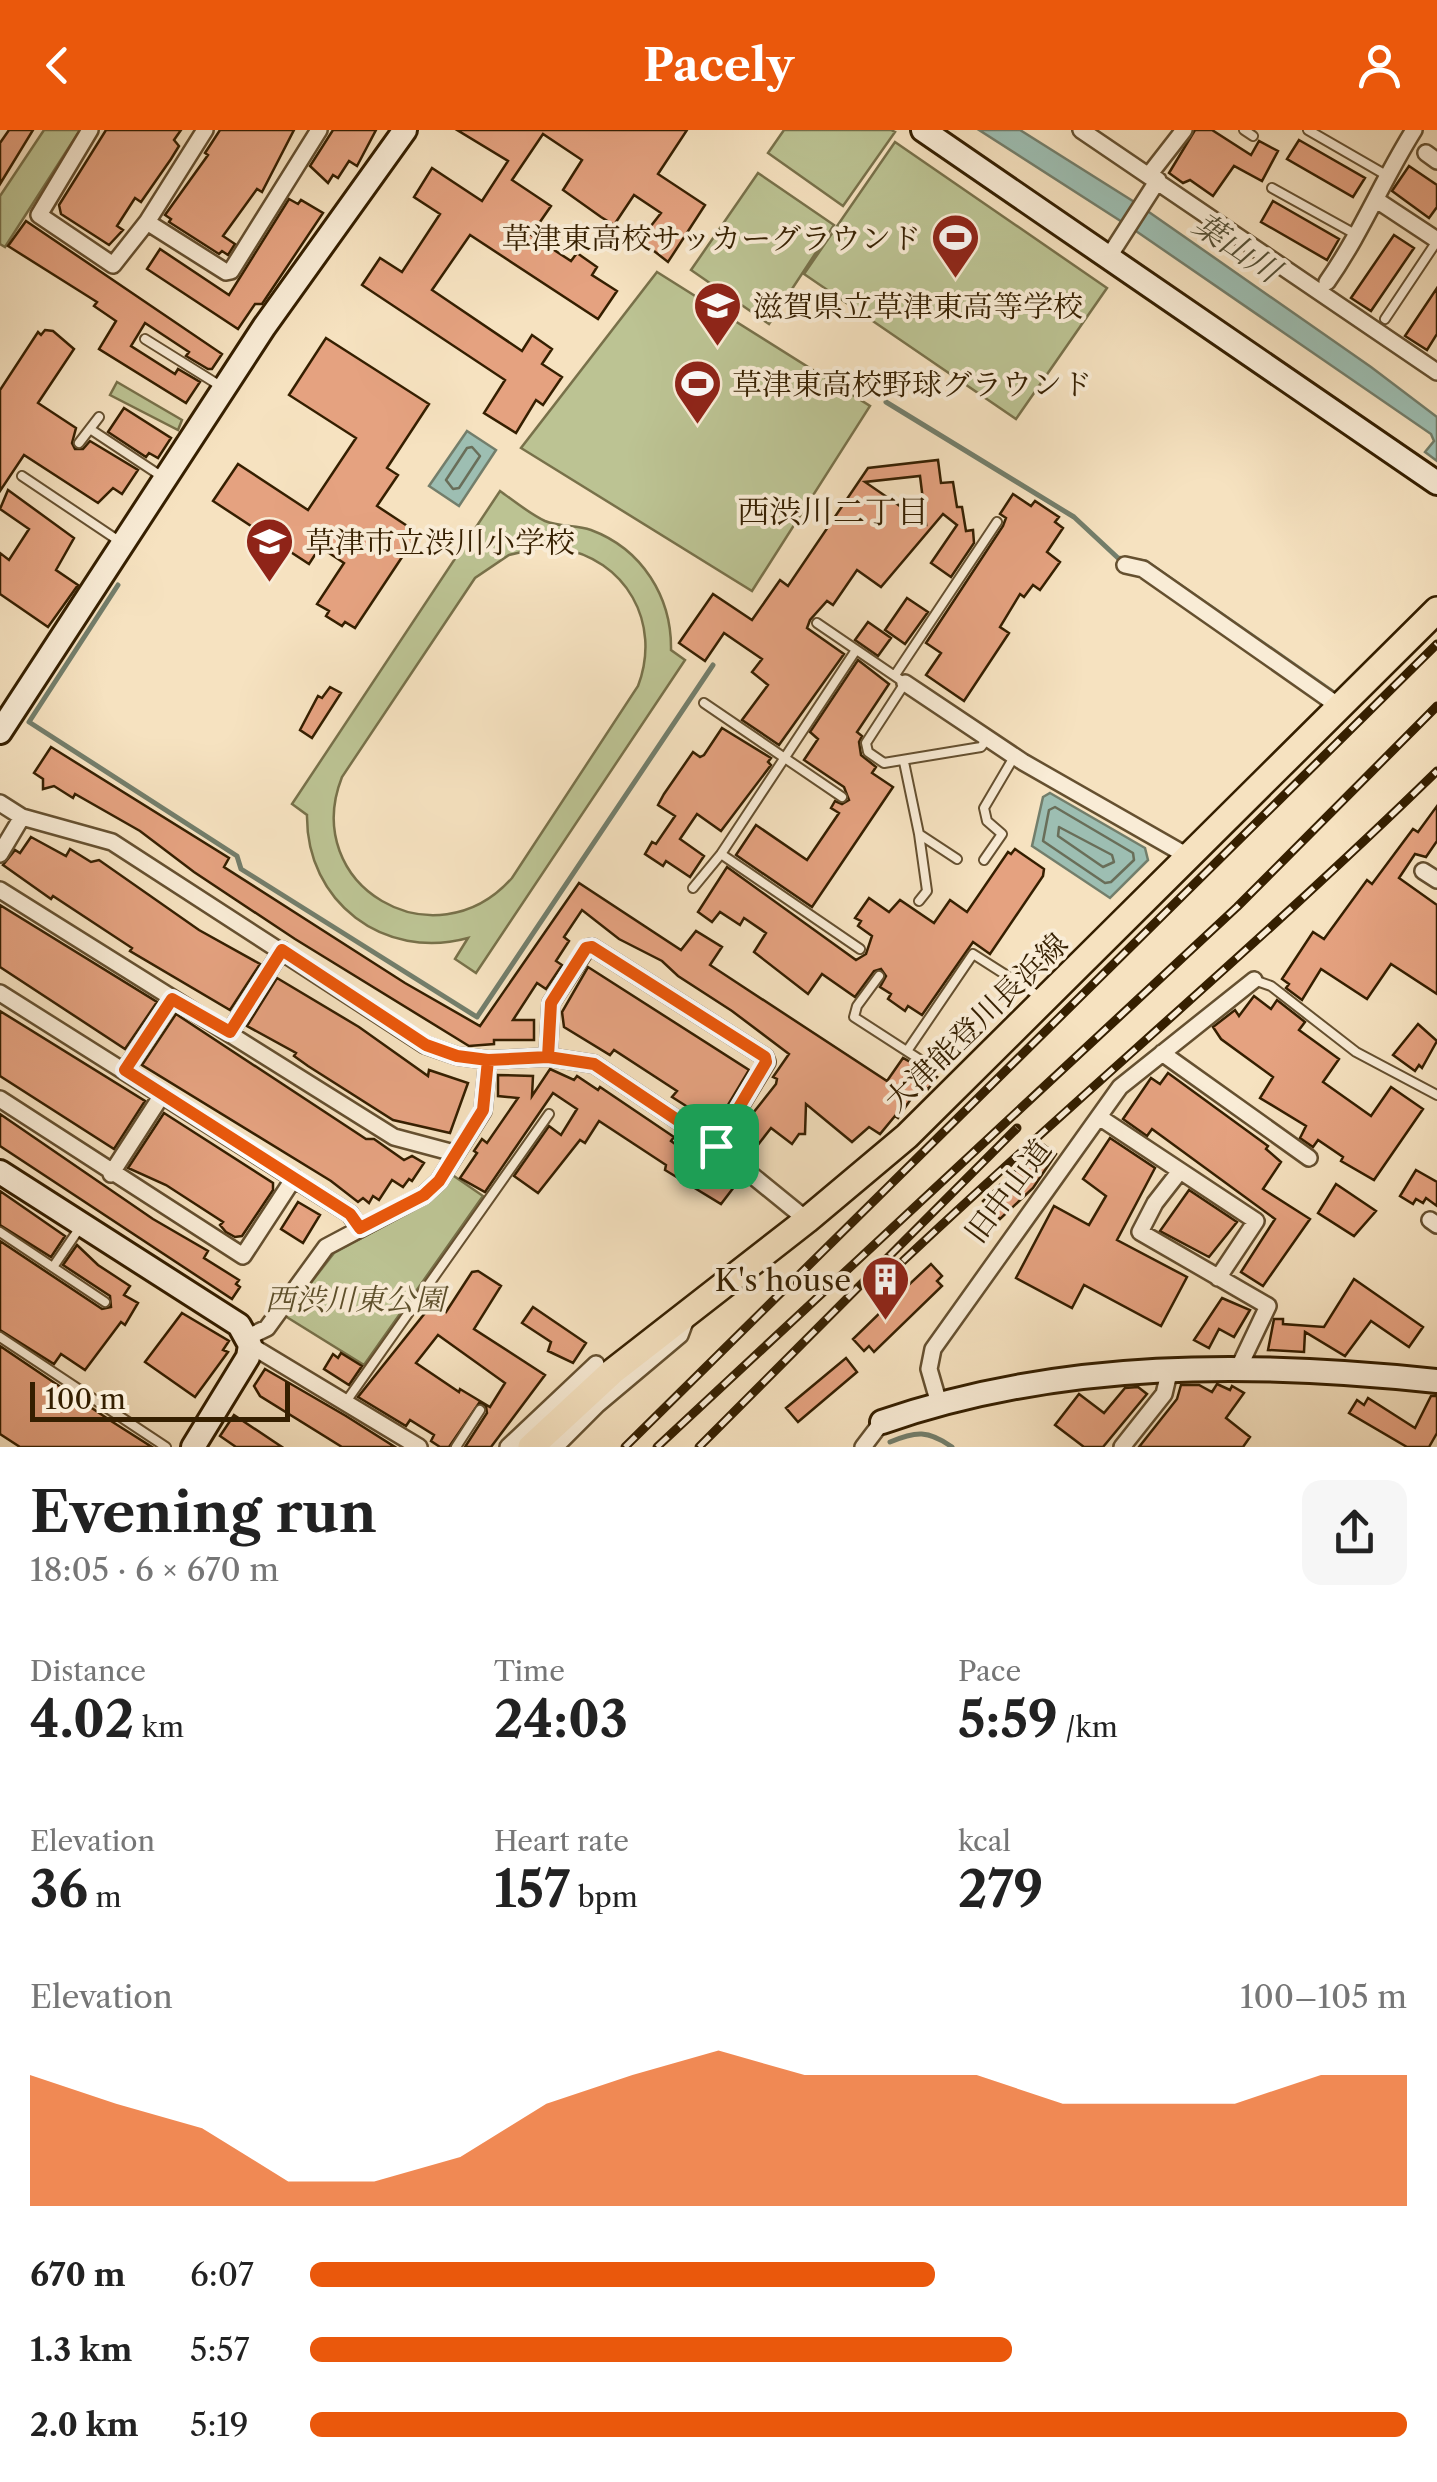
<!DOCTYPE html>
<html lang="en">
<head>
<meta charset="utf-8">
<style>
  body { margin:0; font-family:"Libre Caslon Text","Noto Serif JP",serif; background:#f6f6f6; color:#222; height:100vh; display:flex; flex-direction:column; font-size:38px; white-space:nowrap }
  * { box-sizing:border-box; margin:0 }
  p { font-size:32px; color:#767676 }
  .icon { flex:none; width:55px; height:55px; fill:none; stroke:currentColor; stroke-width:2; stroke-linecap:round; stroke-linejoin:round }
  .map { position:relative; height:1317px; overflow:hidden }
  .side { display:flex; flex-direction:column; background:#fff; flex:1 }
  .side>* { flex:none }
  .scale { position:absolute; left:30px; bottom:25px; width:260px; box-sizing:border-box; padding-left:10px; border:5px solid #351f00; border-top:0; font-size:28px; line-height:35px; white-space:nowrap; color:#351f00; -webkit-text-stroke:8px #f9ecd6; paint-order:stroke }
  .pin { position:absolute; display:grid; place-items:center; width:85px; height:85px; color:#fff; margin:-42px; border-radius:20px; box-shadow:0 5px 15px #0006 }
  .round { display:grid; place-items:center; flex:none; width:105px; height:105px; border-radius:20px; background:#f6f6f6 }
  .head { display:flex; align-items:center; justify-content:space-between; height:170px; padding:0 30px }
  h1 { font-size:55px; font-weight:800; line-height:75px }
  .metrics { display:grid; grid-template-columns:repeat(3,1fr); gap:15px; height:170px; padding:10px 30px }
  .metrics div { display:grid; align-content:center }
  .metrics b { font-size:50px; font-weight:800 }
  .metrics small { font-size:28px; font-weight:400 }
  .metrics p { font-size:28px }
  .chart { height:280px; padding:20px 30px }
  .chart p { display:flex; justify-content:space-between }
  .chart svg { width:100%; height:180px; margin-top:10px; fill:#ea580c; opacity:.7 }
  ul { padding:0 30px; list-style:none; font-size:32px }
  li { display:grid; grid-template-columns:160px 120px 1fr; align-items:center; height:75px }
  li i { height:25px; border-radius:12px; background:#ea580c }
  header { display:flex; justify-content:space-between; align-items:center; height:130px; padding:0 30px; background:#ea580c; color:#fff; font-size:45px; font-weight:800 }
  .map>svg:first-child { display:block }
</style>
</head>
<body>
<header><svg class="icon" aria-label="back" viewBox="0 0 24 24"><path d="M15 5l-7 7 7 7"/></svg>Pacely<svg class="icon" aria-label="person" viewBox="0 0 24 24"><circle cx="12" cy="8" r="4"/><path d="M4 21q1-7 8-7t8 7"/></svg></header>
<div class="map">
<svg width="1437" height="1317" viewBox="0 0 1437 1317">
  <rect width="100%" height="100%" fill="#f6e2c0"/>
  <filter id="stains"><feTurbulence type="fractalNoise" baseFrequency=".002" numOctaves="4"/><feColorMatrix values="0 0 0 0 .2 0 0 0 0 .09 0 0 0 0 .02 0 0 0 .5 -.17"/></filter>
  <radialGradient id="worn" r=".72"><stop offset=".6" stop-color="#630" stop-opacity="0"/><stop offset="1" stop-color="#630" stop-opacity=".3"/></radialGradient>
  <!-- green -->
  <path fill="#bcc393" stroke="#78714a" stroke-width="2.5" fill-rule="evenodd" d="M44,0h36l-75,117 -5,-3v-48z
    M784,0h107l4,2 -52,74 -75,-53z
    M895,12l212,146 -91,131 -212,-145z
    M758,43l76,52 -65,99 -78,-54z
    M657,142l213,134 -118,185 -231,-143z
    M117,252l65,38 -4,10 -68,-35z
    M500,361c14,10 30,23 45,30 14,6 31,4 46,9 51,19 81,67 80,120l14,10 -209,313 -21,-14 13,-21c-84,23 -162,-36 -161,-123l-15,-11zM559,418c67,11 103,75 79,138l-126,192c-77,87 -213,8 -170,-101l133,-199 34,-23 30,-7z
    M451,1044l32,22 -119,169 -79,-49 49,-63 89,-48z"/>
  <!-- water -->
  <path fill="#9dbeb2" stroke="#737e6b" stroke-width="2.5" d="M979,0h41l116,73 235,164 66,50v44l-12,-9 9,-11 -3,-7 -298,-205z
    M467,301l29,19 -37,56 -30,-20z
    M1050,663l95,55 3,12 -38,38 -78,-52 11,-49z"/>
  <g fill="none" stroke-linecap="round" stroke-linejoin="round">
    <!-- shore -->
    <path stroke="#696e59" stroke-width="2.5" d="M472,317l8,9 -21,32 -6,1 -7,-9 21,-32z
      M1055,677l78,46 1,7 -23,22 -6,1 -62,-42 6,-31z
      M1059,697l53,28 2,7 -11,5 -45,-31z"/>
    <!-- stream -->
    <path stroke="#737e6b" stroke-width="5" d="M886,272l188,115 44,41 28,4 188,131
      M118,455l-89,137 208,134 4,13 236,148 236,-352
      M890,1312c26,-11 38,-12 62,5"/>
  </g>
  <!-- building -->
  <path fill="#e5a280" stroke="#351f00" stroke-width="2.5" fill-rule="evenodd" d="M9,0h24l-33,54v-41z
    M106,0h75l-7,10 5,6 -8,13 -30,43 -6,-4 -18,28 6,4 -14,15 -48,-31 -2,-9z
    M220,0h74l-32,62 -5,-3 -34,47 12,8 -7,11 -6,-4 -3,3 -50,-32 2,-3 -6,-4 43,-60 -3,-2z
    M333,0h43l-19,36 -8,-5 -11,17 -5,-3 -5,8 -18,-17z
    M457,0h230l-29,44 47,31 -37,57 -28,-22 21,-27 -27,-18 -20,30 -13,-8 -38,-27 19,-30 -39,-26 -31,46 39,26 -20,29 40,26 6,-8 20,14 -5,8 25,16 -19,28 -128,-84 -38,55 90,61 10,-16 20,14 -10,15 20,13 -19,28 -7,-5 -20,33 -32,-20 21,-33 -143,-95 18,-27 22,14 38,-58 -26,-17 18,-29 50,33 26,-40z
    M1195,0h17l39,25 8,-14 19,10 -16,30 -28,-15 -21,30 -23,-16 -7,3 -14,-10z
    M1299,10l66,38 -12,19 -66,-38z
    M1409,36l28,19v22l-8,11 -37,-27z
    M289,69l9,5 3,-4 22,13 -61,91h-7l-17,25 -91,-60 13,-20 69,46z
    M1273,71l66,38 -12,21 -66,-38z
    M26,91l196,133 -10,15h-4l-22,-13 3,-4 -44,-29 -14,23 44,28 3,-5 22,13 -14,21 -87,-54 17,-28 -22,-15 3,-4 -89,-56z
    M1394,105l20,13 -43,63 -20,-13z
    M1437,158v46l-10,16 -22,-14z
    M45,200l8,1 21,18 -36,54 38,25 -4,15 3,6h8l7,-8 48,29 -16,24 -9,-6 -15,15 -74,-48 -24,36v-101l38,-58 3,3z
    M326,208l103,66 -42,64 11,7 -21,31 41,27 -63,95 -10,-6 -3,4 -16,-10 3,-5 -12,-7 27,-41 -24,-16 -11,17 -96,-63 25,-37 70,46 48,-72 -67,-43z
    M124,278l47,30 -13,20 -9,-5 -3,4 -38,-25z
    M938,330l3,23 12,-1 4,25h5l4,24 7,-1 1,13 -23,34 -20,-14 26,-38 -14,-11 -62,73 -24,-17 -24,35 -6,-4 -17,19 -3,8 37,26 -65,91 -37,-25 26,-35 -16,-13 10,-13 -38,-26 -19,28 -26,-18 34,-49 39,26 28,-40 8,6 80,-118zM920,346l6,48 -61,-42z
    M8,360l66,48 -18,32 22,15 -30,42 -48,-33v-41l9,7 20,-31 -29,-20z
    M1013,364l18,12 4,-5 24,16 -4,5 8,6 -16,24 13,10 -20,28 -7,-5 -9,12 -4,-3 -20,33 9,6 -45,68 -38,-26 15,-22 -15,-10 77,-117 3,-8 -6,-4z
    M907,468l21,14 -23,32 -20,-14z
    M868,492l23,16 -13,18 -23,-16z
    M858,530l31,24 -32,48 5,4 -3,6 2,13 15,12 -4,6 21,14 -81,120 -76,-52 20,-30 51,35 32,-47 -8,-5 4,-7 7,3 7,-4 -5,-13 -40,-27 14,-21 -8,-7z
    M330,557l11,6 -29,45 -12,-8 18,-34 4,2z
    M722,598l49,30 -3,4 3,3 -50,66 -24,-17 -17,25 24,17 -14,21 -24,-16 -3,5 -18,-12 7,-12 4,2 19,-28 -17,-11 6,-11 29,-42 7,5 4,-2z
    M51,617l178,111 -5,9 181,116 75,43 99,-143 102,67 15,-19 26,16 -12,18 177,116 16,-23 34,19 -9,12 -7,-5 -23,34 -3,-2 -15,18 -11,-7 -17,15 -46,-38 -1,30h-6l-7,10 -21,-16 -17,22 -20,-13 42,-53 1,-5 -4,-2 16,-23 -57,-43 -54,-35 -16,-15 -43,-22 -37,-29 -18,27 5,4 -13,20 6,4 -16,24 -9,-6 -24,37h21v20h-40v4l-25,2 -174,-107 -101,-67 -54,-41 -65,-37 -2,4 -19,-12 -11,3v-10l-9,-6z
    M1437,676v35l-11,16 -11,-3 -16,24 38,27v89l-46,-30 -24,35 -46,-30 -19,31 -16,-12 3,-4 -7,-5 31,-47 11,7 43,-59 5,4 41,-55 5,3z
    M31,707l35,19 4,-7 21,13 8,-2 100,70 61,34 -30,46 -100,-59 2,-3 -79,-52 -2,3 -48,-34 12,-15 5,3z
    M1015,719l29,20 -1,7 -53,78 -17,-12 -51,73 -14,-9 -3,5 -17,-12 3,-5 -11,-7 6,-11 -5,-7 -7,2 -19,26 -33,-23 -14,20 -54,-42 12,-19 -22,-15 -4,7 -20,-13 -8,10 -14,-10 29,-45 129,93 10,-6 6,-18 -14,-10 3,-5 -6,-3 14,-20 20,14 11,-12 34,23 16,-23 17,12 41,-60 3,2z
    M0,775l157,97 -32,47 -125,-82z
    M588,837l161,103 -33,55 -44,-28 5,-6 -63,-41 -4,5 -46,-28 -2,-15z
    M277,848l82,49 69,49 1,-6 39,13 -18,50 -57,-13 -85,-54 -14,-10 2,-3 -49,-27z
    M1254,866l17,13 6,-9 28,22 -6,8 40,29 -16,23 48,34 20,-29 32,22 -49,71 -33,-19 2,-4 -25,-17 -5,7 -13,-9 6,-12 -46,-28 13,-21 -52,-38 -8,-12 22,-17 4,6z
    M0,881l145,90 -31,48 -114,-73z
    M176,884l190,125h8l30,21 8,-4 12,7 -12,18 -3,-2 -6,8 -11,-7 -13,20 -6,-4 -4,7 -6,-5 -5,4 -27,-21 -189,-116z
    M1418,894l19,17 -15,27 -3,-3 -4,6 -22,-16z
    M550,939l24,11 3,-4 21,14 2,-3 74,50 -3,4 63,46 -13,17 -56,-34 1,-5 -67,-44 -14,22 -5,-3 -42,53 -24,-17 35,-50 12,9 16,-26 -24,-16 -68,99 -25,-14 17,-25 -3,-2 8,-12 5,4 31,-45 -20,-2v-21l35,1 -1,20z
    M1168,943l100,73 -2,3 15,13 -18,27 47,30 -47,67 -22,-14 34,-53 -123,-90 -5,7 -24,-17 28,-41 9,6z
    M164,983l109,70v7l-31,46 -7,1 -9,-5 -6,-7 3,-3 -57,-37 -38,-17z
    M0,984l153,105 55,32 -4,7 35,22 -3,4 4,3 -8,12 -232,-153z
    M1110,1008l45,30 -38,72 70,37 -26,49 -77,-41 -12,23 -56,-30 38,-72 35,19 17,-29 -23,-17z
    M1044,1015l12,9 -23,34 -33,31 -17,-18 36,-34 2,3z
    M1416,1040l21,12v24l-11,-8 -3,5 -7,-4 -3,5 -13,-8z
    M1336,1054l40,27 -22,25 -36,-23z
    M1189,1060l48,32 -28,35 -49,-26z
    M0,1061l65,45 -14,21 -51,-32z
    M298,1072l22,13 -17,28 -22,-14z
    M0,1111l102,68 9,-2 -1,-11 -47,-31 14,-20 21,20 32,21 -6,9 14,8 -13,22 -4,-3 -36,48 -24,-16 -7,10 -54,-34z
    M931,1134l11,12 -5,5 5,5 -68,66 -5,-6 -5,5 -11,-12 33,-32 -6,-6 14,-13 5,6z
    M478,1141l23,15 -27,43 71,46 -54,72h-26l22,-34 -1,-7 -7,-3 -30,44h-9l-9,-6 3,-6 -24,-15 -4,6 -48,-29 75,-94 13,9 26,-40zM438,1205l67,48 -15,24 -30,-18 -1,3 -43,-29z
    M1354,1149l69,48 -14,20 -38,-26 -26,35 -40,-24 -1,20 -36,-2 6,-31h9v5l41,3z
    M1222,1168l28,12 -16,27 -15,-8 -10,19 -15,-8z
    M533,1177l53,36 -13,20 -25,-12 3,-9 -29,-19z
    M182,1183l47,28 -6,9 5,2 -33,45 -50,-35z
    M0,1216l111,75 41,26h-132l-20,-13z
    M341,1223l21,13 -13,19 -25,-16 9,-15 5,4z
    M846,1228l11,14 -59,50 -12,-14z
    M265,1239l81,47 49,31h-53l-82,-51 -6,-10z
    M1217,1254l13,6 2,-4 12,7 -18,25 24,19 -7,10h-104l38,-48 4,-14h18l13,7z
    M1138,1257l9,7 -44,53h-19l-29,-22 24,-31 25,19 21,-25z
    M1431,1266h6v37l-8,14h-22l-58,-34 8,-13 7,5 4,-7 47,30z
    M234,1285l48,32h-46l-16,-11z"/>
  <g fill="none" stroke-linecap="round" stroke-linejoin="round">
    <defs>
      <path id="lane" d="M1244,0l9,6
        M1308,0l78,45
        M1272,58l83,46
        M1385,189l52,-78
        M145,209l77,48
        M90,299l71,47
        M79,313l20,-26
        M22,346l100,67
        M817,493l88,60 -39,60 2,9 16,11 97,-16 6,-8
        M895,545l102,-153
        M704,573l138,94
        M904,632l15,72 38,25
        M919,704l8,57 -8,10
        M721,724l139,95
        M984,730l18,-26 -15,-13 -3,-13 30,-51
        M693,758l28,-34 135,-204
        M879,846l-22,30 -3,11 65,42
        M1254,850l17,6 85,66 81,43
        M907,921l66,-97 69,44
        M0,1102l105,70
        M53,1137l28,-41
        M0,1207l166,110
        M345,1273l204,-289
        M456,1317l24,-37"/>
      <path id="street" d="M90,0l-51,85 74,50 34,-43 79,50 5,-1 88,-141
        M1081,0l356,242
        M1426,23l11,8
        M1149,45l35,-45
        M1378,71l59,39
        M147,92l58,-92
        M1108,128l50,-78
        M1327,152c35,-50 55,-101 87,-152
        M1125,435l18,4 197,138
        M905,553l118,79 168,96
        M0,673l22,14 90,25 313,203 32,11 31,4 60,-3 46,7 122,82 91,74
        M0,724l22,-37
        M1423,741l14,9
        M0,760l394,247 60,16
        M0,863l350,221 9,14
        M230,902l52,-82
        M1162,923l147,105
        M548,927l3,-54 36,-55 5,-1 173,110 2,5 -51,84
        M125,940l47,-71
        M0,969l243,157 51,-78
        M1099,987l157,104 -38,57
        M1180,1041l-25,32 -15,29 128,74 -29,61
        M111,1044l51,-79
        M1430,1090l7,5
        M248,1207l19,-9 59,-81 98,-52 15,-14 44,-70 5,-51
        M250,1215l169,102
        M940,1277l-11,-38 4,-20 187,-262 134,-107
        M508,1317l88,-83
        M555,1317l43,-43 82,-69 6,-16
        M863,1317l19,-25
        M1122,1317l42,-53 6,-25"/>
      <path id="secondary" d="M923,0l514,353
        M0,602l264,-405 141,-197
        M0,1042l239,153 11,20 -2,12 -55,90
        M882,1292c178,-62 370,-61 555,-41"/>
      <path id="primary" d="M531,1317l81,-75 195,-152 100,-84 530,-526"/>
    </defs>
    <!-- lane casing -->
    <use href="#lane" stroke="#655030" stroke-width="12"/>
    <!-- street casing -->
    <use href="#street" stroke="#655030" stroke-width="20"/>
    <!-- secondary casing -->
    <use href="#secondary" stroke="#351f00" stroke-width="28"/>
    <!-- primary casing -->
    <use href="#primary" stroke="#351f00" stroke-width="30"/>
    <!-- lane -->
    <use href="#lane" stroke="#f9ecd6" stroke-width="8"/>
    <!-- street -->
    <use href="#street" stroke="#f9ecd6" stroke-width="15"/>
    <!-- secondary -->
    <use href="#secondary" stroke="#f9ecd6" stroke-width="22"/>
    <!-- primary -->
    <use href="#primary" stroke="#f6e2c0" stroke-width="25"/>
    <defs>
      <path id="rail" d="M903,1131c176,-166 361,-321 534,-490
        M625,1317l812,-803
        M657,1317l580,-540 200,-201
        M699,1317l318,-319"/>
    </defs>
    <!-- rail casing -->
    <use href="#rail" stroke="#351f00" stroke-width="9"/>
    <!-- rail -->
    <use href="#rail" stroke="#f9ecd6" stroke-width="5" stroke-dasharray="15" stroke-linecap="butt"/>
  </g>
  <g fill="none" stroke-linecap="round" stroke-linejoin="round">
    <defs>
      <path id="route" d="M716,1016l-122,-82 -46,-7 -60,3 -31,-4 -31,-11 -144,-95 -52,82 -58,-33 -47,71 225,144 10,14 64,-33 15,-14 44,-71 5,-50 60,-3 3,-54 35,-55 6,-1 173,110 1,5 -50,84"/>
    </defs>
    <!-- route casing -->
    <use href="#route" stroke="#fff" stroke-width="20"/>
    <!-- route -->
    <use href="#route" stroke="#ea580c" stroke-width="12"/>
  </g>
  <!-- icons -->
  <defs>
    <symbol id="stadium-pin" viewBox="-11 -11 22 30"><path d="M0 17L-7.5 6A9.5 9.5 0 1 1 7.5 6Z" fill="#8f2418" stroke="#f9ecd6"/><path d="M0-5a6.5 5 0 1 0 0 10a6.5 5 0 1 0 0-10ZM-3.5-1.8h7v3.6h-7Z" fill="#fff"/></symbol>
    <symbol id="school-pin" viewBox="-11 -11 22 30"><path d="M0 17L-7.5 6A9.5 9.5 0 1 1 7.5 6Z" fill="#8f2418" stroke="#f9ecd6"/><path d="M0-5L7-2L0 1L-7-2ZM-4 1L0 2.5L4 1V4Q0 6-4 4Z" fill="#fff"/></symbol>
    <symbol id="building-pin" viewBox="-11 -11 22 30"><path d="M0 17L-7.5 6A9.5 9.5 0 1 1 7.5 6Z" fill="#8f2418" stroke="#f9ecd6"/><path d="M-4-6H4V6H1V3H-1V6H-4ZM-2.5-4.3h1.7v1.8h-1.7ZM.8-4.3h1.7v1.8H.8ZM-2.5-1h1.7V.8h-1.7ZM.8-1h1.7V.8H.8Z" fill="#fff"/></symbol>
  </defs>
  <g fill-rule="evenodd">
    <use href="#stadium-pin" x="928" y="80" width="55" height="75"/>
    <use href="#school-pin" x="690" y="148" width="55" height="75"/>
    <use href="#stadium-pin" x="670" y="226" width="55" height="75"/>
    <use href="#school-pin" x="242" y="384" width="55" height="75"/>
    <use href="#building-pin" x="858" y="1122" width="55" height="75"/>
  </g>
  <g text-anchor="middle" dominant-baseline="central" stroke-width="8" stroke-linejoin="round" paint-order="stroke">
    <!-- poi labels -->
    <g font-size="30" fill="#351f00" stroke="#f9ecd6" text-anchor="start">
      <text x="921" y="108" text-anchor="end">草津東高校サッカーグラウンド</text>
      <text x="753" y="176">滋賀県立草津東高等学校</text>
      <text x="732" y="254">草津東高校野球グラウンド</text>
      <text x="305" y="412">草津市立渋川小学校</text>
      <text x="851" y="1150" text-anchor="end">K's house</text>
    </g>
    <!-- street labels -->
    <g font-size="30" fill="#351f00" stroke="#f9ecd6">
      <text transform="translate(976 892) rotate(-44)">大津能登川長浜線</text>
      <text transform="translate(1008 1061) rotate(-53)">旧中山道</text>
    </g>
    <!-- park labels -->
    <g font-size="30" font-style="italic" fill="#5e502c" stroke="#f9ecd6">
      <text x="355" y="1169">西渋川東公園</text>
    </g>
    <!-- water labels -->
    <g font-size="32" font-style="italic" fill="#544f35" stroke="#f9ecd6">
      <text transform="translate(1237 117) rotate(34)">葉山川</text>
    </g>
    <!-- neighbourhood labels -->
    <g font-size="32" fill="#351f00" stroke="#f9ecd6">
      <text x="833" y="381">西渋川二丁目</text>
    </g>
  </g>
  <rect width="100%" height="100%" filter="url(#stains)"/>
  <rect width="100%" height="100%" fill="url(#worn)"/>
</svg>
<div class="scale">100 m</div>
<div class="pin" style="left:716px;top:1016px;background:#1e9e55"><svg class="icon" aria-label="arrive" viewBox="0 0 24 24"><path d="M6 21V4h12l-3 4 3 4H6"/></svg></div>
</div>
<section class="side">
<div class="head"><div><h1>Evening run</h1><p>18:05 · 6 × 670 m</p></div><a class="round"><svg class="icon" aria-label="share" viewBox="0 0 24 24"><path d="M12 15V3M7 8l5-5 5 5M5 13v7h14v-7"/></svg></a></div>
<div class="metrics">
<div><p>Distance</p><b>4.02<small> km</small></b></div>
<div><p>Time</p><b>24:03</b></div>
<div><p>Pace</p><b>5:59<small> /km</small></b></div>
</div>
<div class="metrics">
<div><p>Elevation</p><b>36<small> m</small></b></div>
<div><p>Heart rate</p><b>157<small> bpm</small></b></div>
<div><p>kcal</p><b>279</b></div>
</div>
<div class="chart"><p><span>Elevation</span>100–105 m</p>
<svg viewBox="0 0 160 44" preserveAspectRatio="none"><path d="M0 44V12L10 19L20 25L30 38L40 38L50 32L60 19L70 12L80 6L90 12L100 12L110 12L120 19L130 19L140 19L150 12L160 12V44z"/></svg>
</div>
<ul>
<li><b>670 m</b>6:07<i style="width:57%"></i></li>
<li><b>1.3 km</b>5:57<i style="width:64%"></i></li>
<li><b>2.0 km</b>5:19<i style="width:100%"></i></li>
</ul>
</section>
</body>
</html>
